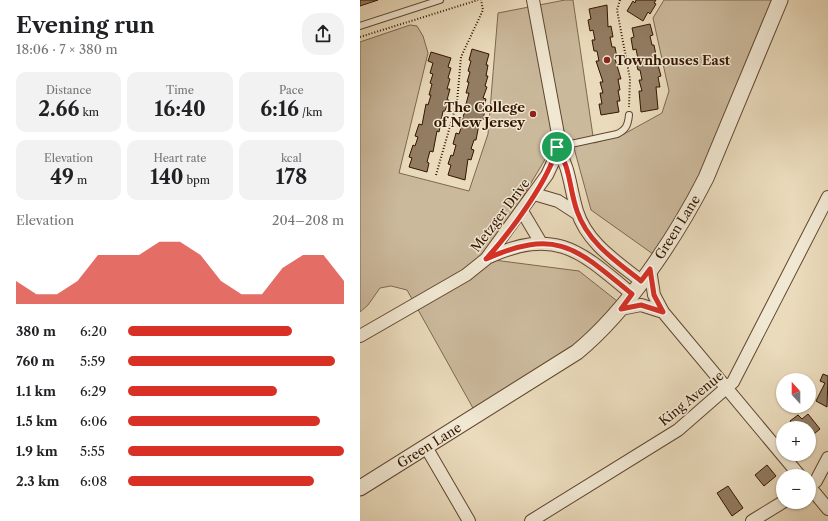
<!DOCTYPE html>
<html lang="en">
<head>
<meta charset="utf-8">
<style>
  body { margin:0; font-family:"Libre Caslon Text",serif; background:#f2f2f2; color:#202124; height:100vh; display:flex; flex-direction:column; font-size:15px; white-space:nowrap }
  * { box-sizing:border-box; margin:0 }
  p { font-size:13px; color:#757577 }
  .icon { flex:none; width:22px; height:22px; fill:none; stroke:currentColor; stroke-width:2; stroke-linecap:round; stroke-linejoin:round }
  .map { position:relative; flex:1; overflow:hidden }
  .details { display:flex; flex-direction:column; background:#fff; width:360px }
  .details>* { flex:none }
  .needle { width:26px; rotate:339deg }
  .fabs { position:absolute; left:416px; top:373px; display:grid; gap:8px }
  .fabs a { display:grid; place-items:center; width:40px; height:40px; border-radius:50%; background:#fff; box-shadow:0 1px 3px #0004; font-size:20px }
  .pin { position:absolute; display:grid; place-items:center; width:34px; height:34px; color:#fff; margin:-17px; border:2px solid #fff; border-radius:50%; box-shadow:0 1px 4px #0007 }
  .round { display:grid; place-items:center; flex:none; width:42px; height:42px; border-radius:16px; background:#f2f2f2 }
  .summary { display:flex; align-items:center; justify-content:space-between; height:68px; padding:0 16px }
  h1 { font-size:22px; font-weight:800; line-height:30px }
  .figures { display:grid; grid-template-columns:repeat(3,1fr); gap:6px; height:68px; padding:4px 16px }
  .figures div { display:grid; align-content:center; border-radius:10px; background:#f2f2f2; text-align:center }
  .figures b { font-size:20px; font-weight:800 }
  .figures small { font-size:11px; font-weight:400 }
  .figures p { font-size:11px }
  .chart { height:112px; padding:8px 16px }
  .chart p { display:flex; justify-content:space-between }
  .chart svg { width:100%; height:72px; margin-top:4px; fill:#d93025; opacity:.7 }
  ul { padding:0 16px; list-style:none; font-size:13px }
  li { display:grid; grid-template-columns:64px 48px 1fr; align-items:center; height:30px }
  li i { height:10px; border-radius:5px; background:#d93025 }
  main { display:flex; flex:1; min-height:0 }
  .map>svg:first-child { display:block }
</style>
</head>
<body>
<main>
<section class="details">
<div class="summary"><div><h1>Evening run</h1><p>18:06 · 7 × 380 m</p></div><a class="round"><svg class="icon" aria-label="share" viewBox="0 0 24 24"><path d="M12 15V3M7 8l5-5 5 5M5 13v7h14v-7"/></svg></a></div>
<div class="figures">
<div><p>Distance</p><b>2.66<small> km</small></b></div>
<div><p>Time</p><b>16:40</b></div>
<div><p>Pace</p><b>6:16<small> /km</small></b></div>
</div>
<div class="figures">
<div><p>Elevation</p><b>49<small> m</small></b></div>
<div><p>Heart rate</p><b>140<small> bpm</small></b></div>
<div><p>kcal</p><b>178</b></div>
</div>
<div class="chart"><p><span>Elevation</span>204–208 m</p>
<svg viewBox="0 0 160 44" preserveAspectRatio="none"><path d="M0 44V30L10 38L20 38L30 30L40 14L50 14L60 14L70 6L80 6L90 14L100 30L110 38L120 38L130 22L140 14L150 14L160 30V44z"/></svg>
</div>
<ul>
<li><b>380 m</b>6:20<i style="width:76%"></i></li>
<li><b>760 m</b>5:59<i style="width:96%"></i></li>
<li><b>1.1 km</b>6:29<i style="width:69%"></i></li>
<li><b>1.5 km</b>6:06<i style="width:89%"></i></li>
<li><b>1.9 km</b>5:55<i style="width:100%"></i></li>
<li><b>2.3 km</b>6:08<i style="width:86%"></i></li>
</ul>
</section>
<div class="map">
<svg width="468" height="521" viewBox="0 0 468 521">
  <rect width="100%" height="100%" fill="#eadbbc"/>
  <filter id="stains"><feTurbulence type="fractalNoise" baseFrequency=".005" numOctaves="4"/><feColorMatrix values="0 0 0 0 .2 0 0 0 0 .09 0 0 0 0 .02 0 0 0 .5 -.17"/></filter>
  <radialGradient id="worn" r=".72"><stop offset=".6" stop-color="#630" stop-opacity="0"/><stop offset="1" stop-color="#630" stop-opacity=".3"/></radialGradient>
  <!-- green -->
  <path fill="#cbb99c" stroke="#7f674e" d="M205,0h8l21,143 30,-9 38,-21 7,-22 -16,-73 11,-18h119l-123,259 -69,-49 -17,-62 -24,3 -64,108 93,12 47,37 -148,109 -71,-127 -16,-4 -11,2 -12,17 -8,7v-270l50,-17 7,1 6,10 5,17 -29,120 70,18 19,-57 10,-121z"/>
  <!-- building -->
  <path fill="#927c62" stroke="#331500" d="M0,0h18l-18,6z
    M276,0h20l-2,3 2,1 -6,10 -2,-2 -5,9 -16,-10 6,-10 2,2z
    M247,5l1,22 3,-1 2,11h-3l2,10h3l2,11 -2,1 6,20h-3l2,11h-2l2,11h-3l2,11 -18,3 -2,-11h3l-2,-11h3l-3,-11h3l-7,-21h3l-2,-10h-3l-2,-11h3l-2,-10 -3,1 -2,-11 3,-1 -2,-10z
    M290,24l3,11 -3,1 2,9h2l2,10 -2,1 2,10 2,-1 3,11 -3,1 2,10h-4l2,22 -17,3 -2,-21h3l-3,-11h3l-2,-10h-2l-3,-11h3l-2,-10 -3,1 -2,-12 3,-1 -2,-9z
    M112,49l17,5 -3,11h2l-2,11h2l-3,10 2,1 -4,11 3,1 -3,10 2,1 -2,10 -3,-1 -4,21h-2l-3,9 3,1 -3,10 -3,-1 -3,21 -17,-5 3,-10 -3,-1 3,-9 2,1 3,-11 -3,-1 3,-11 3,1 3,-9 -2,-1 8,-20h-2l3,-11h-3l3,-11h-2l3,-10 -2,-1 3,-10 -2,-1z
    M71,52l20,6 -3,9 3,1 -3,10 2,1 -3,10h3l-3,11h2l-4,11h-2l-4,21 -2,-1 -4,21 -3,-1 -3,11 2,1 -2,9 -18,-5 3,-9 -3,-1 4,-12 2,1 3,-9 -3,-1 4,-12 3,1 4,-21 2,1 3,-10h-2l3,-11 -2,-1 3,-9 -3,-1 3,-10 -5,-2z
    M463,374l5,2 -1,31 -11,-6 9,-18 -5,-2z
    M448,414l12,15 -11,9v-10h-14l-5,-7 8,-6 4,4z
    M407,465l9,11 -12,10 -9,-11z
    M368,486l15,22 -11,8 -15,-23z"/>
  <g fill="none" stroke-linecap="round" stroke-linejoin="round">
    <defs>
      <path id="service" d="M0,26l80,-26
        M197,147l60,-13c9,-4 11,-9 12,-19"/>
      <path id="minor" d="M197,147c13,21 13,41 20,64 10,32 39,50 64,70
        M174,194l24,7 20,13
        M162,211l19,32
        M129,257c68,-30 91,-6 143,37
        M290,269l4,26 9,17 137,164
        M261,309l20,-4 22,7
        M0,336l106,-61 20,-16 61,-84 8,-17 3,-24 -25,-134
        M66,447l43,74
        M449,486l7,-5 12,-23
        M449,486l19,23
        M171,521l147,-91 55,-48 95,-185
        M392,521l31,-19"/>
      <path id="tertiary" d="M0,488l217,-136c51,-42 99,-115 129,-174l74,-178"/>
    </defs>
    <!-- service casing -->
    <use href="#service" stroke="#61462f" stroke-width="8"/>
    <!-- minor casing -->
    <use href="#minor" stroke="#61462f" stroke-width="14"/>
    <!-- tertiary casing -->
    <use href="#tertiary" stroke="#61462f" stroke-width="17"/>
    <!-- path -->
    <path stroke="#331500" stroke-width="2" stroke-dasharray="1 2" stroke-linecap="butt" d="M260,0l-3,10 13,69 -1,28
      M0,37l118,-37
      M76,175l21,-73 4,-45 22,-47 -2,-10"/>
    <!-- service -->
    <use href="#service" stroke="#f1e8d3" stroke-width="6"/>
    <!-- minor -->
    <use href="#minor" stroke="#f1e8d3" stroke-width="12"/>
    <!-- tertiary -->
    <use href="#tertiary" stroke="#f1e8d3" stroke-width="15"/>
  </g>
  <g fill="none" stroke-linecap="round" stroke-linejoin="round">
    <defs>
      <path id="route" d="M197,147c14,22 12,41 20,64 11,32 39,50 64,70l9,-12 4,26 9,17 -22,-7 -20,4 11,-15c-55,-45 -74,-67 -146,-35 23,-25 64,-80 71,-112z"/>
    </defs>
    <!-- route casing -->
    <use href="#route" stroke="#fff" stroke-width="8"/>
    <!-- route -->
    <use href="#route" stroke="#d93025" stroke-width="5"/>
  </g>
  <!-- markers -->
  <g fill="#8f2418" stroke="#f1e8d3" stroke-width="1.5">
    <circle cx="247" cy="60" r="4"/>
    <circle cx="173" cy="114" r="4"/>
  </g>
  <g text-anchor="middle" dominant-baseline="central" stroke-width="3" stroke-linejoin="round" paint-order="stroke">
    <!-- poi labels -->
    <g font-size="13" font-weight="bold" fill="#331500" stroke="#f1e8d3" text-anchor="start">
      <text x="255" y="60">Townhouses East</text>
      <text x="165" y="107" text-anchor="end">The College<tspan x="165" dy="15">of New Jersey</tspan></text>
    </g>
    <!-- street labels -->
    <g font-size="13" fill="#331500" stroke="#f1e8d3">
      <text transform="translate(140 215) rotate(-53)">Metzger Drive</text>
      <text transform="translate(317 227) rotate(-58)">Green Lane</text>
      <text transform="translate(331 398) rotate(-39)">King Avenue</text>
      <text transform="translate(69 445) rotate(-32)">Green Lane</text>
    </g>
  </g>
  <rect width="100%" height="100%" filter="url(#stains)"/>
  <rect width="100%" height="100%" fill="url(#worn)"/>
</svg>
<div class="fabs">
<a><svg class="needle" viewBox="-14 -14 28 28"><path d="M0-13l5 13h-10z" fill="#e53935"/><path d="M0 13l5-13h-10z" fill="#757577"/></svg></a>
<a>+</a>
<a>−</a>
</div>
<div class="pin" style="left:197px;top:147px;background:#1e9e55"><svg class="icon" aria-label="arrive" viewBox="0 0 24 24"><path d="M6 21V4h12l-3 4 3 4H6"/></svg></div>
</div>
</main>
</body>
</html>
